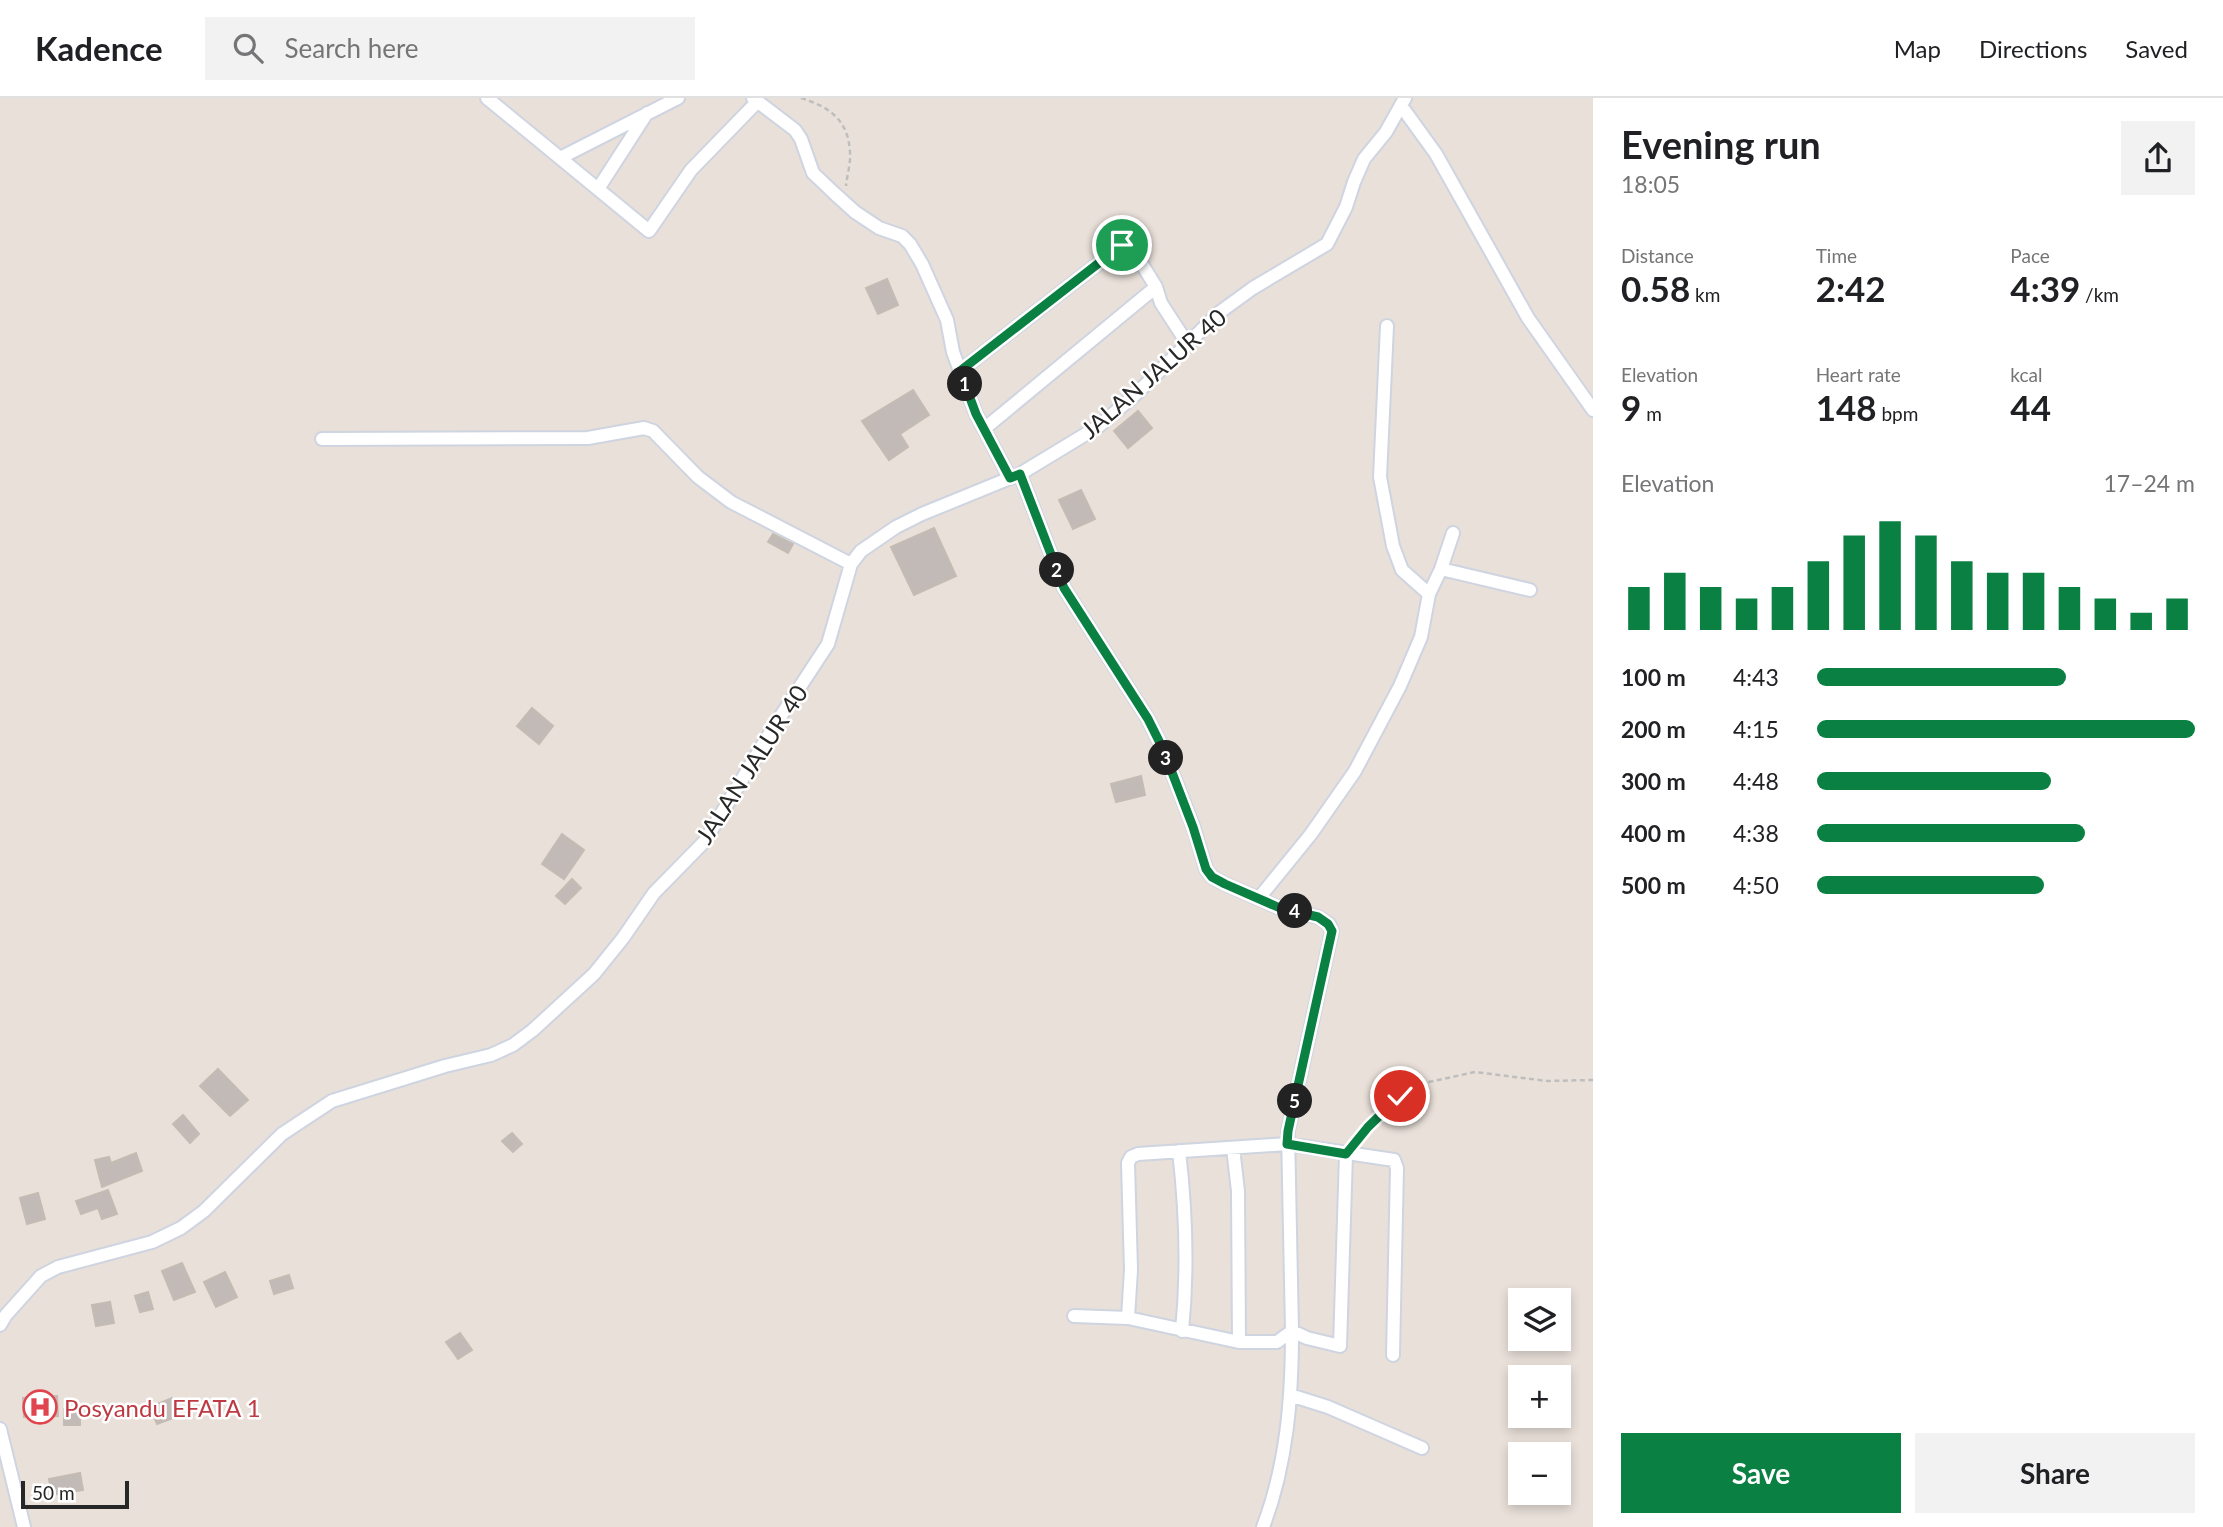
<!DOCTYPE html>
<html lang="en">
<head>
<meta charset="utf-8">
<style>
  body { margin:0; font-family:Lato,sans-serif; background:#f2f2f2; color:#202124; height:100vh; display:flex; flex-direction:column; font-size:26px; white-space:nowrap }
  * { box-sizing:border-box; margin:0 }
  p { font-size:23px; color:#757577 }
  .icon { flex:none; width:38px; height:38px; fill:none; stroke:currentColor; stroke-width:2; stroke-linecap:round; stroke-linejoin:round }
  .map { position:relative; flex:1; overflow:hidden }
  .details { display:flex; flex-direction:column; background:#fff; width:630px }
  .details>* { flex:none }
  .fabs { position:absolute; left:1508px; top:1190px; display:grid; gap:14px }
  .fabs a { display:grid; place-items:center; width:63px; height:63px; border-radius:0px; background:#fff; box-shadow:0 4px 10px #0003; font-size:35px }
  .scale { position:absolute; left:21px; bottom:18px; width:108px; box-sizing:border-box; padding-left:7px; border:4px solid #272727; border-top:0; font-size:19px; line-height:24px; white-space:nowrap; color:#272727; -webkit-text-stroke:5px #fff; paint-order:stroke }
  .pin { position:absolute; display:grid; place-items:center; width:60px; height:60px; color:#fff; margin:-30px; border:4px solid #fff; border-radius:50%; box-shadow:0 2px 7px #0007 }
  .km { position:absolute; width:35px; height:35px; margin:-18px; border-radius:50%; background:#222; color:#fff; font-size:19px; line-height:35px; text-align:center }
  .round { display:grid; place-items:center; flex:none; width:74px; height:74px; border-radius:0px; background:#f2f2f2 }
  .overview { display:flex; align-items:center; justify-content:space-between; height:119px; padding:0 28px }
  h1 { font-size:38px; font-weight:700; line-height:52px }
  .metrics { display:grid; grid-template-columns:repeat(3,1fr); gap:10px; height:119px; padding:7px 28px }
  .metrics div { display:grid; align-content:center }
  .metrics b { font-size:35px; font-weight:700 }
  .metrics small { font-size:19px; font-weight:400 }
  .metrics p { font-size:19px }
  .chart { height:196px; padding:14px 28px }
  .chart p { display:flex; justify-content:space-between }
  .chart svg { width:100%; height:126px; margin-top:7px; stroke:#0b8043; stroke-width:6 }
  .primary-button { display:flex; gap:14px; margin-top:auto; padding:14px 28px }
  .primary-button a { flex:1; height:80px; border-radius:0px; background:#0b8043; color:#fff; font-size:28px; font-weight:700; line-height:80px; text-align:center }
  .primary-button a+a { background:#f2f2f2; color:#202124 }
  ul { padding:0 28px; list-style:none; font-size:23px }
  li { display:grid; grid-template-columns:112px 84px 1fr; align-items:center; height:52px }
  li i { height:18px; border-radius:9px; background:#0b8043 }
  header { display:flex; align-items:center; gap:42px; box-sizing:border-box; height:98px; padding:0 35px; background:#fff; border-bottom:2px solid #e0e0e0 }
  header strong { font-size:33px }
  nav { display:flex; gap:38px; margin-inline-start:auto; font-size:24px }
  .search { width:490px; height:63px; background:#f2f2f2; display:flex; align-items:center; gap:18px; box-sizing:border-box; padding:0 24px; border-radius:0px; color:#757577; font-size:26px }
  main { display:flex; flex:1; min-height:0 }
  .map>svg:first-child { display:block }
</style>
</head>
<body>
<header>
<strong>Kadence</strong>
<div class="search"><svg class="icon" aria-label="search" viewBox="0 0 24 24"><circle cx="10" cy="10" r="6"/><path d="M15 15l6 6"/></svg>Search here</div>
<nav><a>Map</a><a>Directions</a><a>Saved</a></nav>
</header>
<main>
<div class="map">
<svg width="1593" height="1429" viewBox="0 0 1593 1429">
  <rect width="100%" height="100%" fill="#e9e0d9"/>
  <!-- building -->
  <path fill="#c1bab6" stroke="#c4bcb3" stroke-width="2" d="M887,181l11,26 -20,9 -12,-26z
    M913,292l16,25 -29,19 8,13 -19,13 -27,-39z
    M1138,313l14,17 -24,20 -14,-17z
    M1081,392l14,29 -22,10 -14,-29z
    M934,430l22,48 -42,19 -23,-48z
    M773,436l20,10 -5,9 -20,-11z
    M532,610l21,18 -14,18 -22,-18z
    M1141,678l4,19 -29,7 -5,-18z
    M562,736l22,16 -20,29 -22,-15z
    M572,781l9,9 -16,16 -9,-8z
    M218,971l30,31 -18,16 -30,-30z
    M183,1017l16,19 -9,9 -17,-19z
    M512,1035l10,11 -9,8 -11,-11z
    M136,1055l6,18 -40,16 -7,-27 14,-3 2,6z
    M108,1092l9,24 -15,5 -4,-11 -17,6 -5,-13z
    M38,1095l7,26 -18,5 -7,-26z
    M182,1165l13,29 -21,8 -12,-29z
    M225,1174l12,25 -21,10 -12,-25z
    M289,1177l4,13 -19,6 -4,-13z
    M148,1194l5,17 -13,3 -5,-16z
    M110,1204l4,21 -18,3 -4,-21z
    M460,1235l12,17 -14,9 -12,-17z
    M57,1298l1,20 -34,1 -1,-19z
    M172,1300l7,18 -22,8 -7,-17z
    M64,1311h16v16h-16z
    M80,1375l3,17 -32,5 -2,-16z"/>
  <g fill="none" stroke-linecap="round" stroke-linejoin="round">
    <defs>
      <path id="minor" d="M487,0l162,133 42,-61 67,-69
        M753,0l42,32 6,9 12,34 21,20 21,19 24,16 23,8 8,8 12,20 25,56 6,32 23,62 34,64
        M1402,9l34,47 92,164 65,92
        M560,60l118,-60
        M598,91l49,-76
        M960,273l162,-126 10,3 24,39 5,16 26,40
        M984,331l172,-142
        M322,341l266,-1 56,-10 9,3 45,46 33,25 120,62
        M1020,376l44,114 84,131 15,30 30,77 13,43 6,8 13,7 55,24 38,9 11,7 3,7 -44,200 4,200 -15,11h-38l-111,-24 -54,-2
        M1441,471l89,21
        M1429,496l12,-25 12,-36
        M1259,800l52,-64 44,-63 45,-85 21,-49 8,-43 -27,-24 -9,-24 -13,-69 7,-151
        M1233,1050l5,43 1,151
        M1179,1053c7,60 9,120 3,180
        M1128,1220l3,-48 -3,-107 3,-6 7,-3 149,-10 107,16 3,8 -4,187
        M0,1227l6,-10 35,-39 17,-9 94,-25 29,-14 23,-17 78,-77 50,-33 113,-35 46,-11 22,-10 20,-15 61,-56 29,-36 31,-45 51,-52 68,-113 55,-84 23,-80 10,-13 35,-24 26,-13 98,-40 79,-48 37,-32 84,-82 33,-24 74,-44 19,-37 8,-25 10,-23 22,-27 19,-34
        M1290,1297l38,12 94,41
        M0,1331l24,98
        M1263,1429c24,-63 29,-129 29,-196l15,7 33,8 6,-192"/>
    </defs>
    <!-- minor casing -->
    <use href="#minor" stroke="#ced4e0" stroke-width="16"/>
    <!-- path -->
    <path stroke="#bebebe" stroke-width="2.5" stroke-dasharray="5 3.5" stroke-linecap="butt" d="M801,0c28,9 47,21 49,54 1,11 -3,23 -4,34
      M1357,1042l43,-44 14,-9 15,-5 46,-10 72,9 46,-1"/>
    <!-- minor -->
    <use href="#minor" stroke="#fff" stroke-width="12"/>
  </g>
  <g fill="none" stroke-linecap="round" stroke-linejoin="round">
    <defs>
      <path id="route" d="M1122,147l-162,126 16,43 34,64 10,-4 44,114 84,131 15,30 30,78 13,42 6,8 13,7 55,24 38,9 10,7 4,7 -44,200 -1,13 59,10 22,-27 32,-31"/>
    </defs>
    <!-- route casing -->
    <use href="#route" stroke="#fff" stroke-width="14"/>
    <!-- route -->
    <use href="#route" stroke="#0b8043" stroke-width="9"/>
  </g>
  <!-- icons -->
  <defs>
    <symbol id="hospital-ring" viewBox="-11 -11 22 22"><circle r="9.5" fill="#fff" stroke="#e0444e" stroke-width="1.5"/><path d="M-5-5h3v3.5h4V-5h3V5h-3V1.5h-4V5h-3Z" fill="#e0444e"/></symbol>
  </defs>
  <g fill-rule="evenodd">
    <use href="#hospital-ring" x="21" y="1290" width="38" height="38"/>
  </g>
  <g text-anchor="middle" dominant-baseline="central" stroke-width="5" stroke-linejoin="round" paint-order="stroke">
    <!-- street labels -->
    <g font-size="24" fill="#272727" stroke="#fff">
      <text transform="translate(1153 275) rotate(-41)">JALAN JALUR 40</text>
      <text transform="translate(751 666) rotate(-57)">JALAN JALUR 40</text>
    </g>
    <!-- health labels -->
    <g font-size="24" fill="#be3a42" stroke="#fff" text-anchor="start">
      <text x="64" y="1309">Posyandu EFATA 1</text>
    </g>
  </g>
</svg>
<div class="fabs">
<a><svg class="icon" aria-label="layers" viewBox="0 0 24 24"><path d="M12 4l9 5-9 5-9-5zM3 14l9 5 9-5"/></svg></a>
<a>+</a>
<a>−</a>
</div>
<div class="scale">50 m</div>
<div class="pin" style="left:1122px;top:147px;background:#1e9e55"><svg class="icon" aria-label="arrive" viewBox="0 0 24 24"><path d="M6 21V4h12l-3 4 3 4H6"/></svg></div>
<div class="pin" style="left:1400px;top:998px;background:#d93025"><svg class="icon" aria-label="check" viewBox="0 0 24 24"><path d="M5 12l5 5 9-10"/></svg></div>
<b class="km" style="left:965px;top:286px">1</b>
<b class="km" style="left:1057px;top:472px">2</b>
<b class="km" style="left:1166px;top:660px">3</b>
<b class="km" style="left:1295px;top:813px">4</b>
<b class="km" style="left:1295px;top:1003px">5</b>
</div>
<section class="details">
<div class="overview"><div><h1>Evening run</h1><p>18:05</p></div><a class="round"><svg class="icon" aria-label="share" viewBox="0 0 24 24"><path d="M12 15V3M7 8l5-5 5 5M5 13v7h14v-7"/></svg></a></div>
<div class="metrics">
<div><p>Distance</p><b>0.58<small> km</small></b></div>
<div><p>Time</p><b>2:42</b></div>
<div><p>Pace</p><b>4:39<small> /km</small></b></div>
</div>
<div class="metrics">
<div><p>Elevation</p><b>9<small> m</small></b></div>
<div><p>Heart rate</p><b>148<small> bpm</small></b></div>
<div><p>kcal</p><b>44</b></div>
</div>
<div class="chart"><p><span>Elevation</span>17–24 m</p>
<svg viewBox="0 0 160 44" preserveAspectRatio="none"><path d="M5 44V29M15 44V24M25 44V29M35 44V33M45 44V29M55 44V20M65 44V11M75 44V6M85 44V11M95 44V20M105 44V24M115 44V24M125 44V29M135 44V33M145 44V38M155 44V33"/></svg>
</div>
<ul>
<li><b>100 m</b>4:43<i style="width:66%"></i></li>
<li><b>200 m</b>4:15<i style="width:100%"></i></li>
<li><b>300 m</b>4:48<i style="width:62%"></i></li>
<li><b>400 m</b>4:38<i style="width:71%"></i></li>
<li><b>500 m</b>4:50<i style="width:60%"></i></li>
</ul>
<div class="primary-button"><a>Save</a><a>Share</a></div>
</section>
</main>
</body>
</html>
